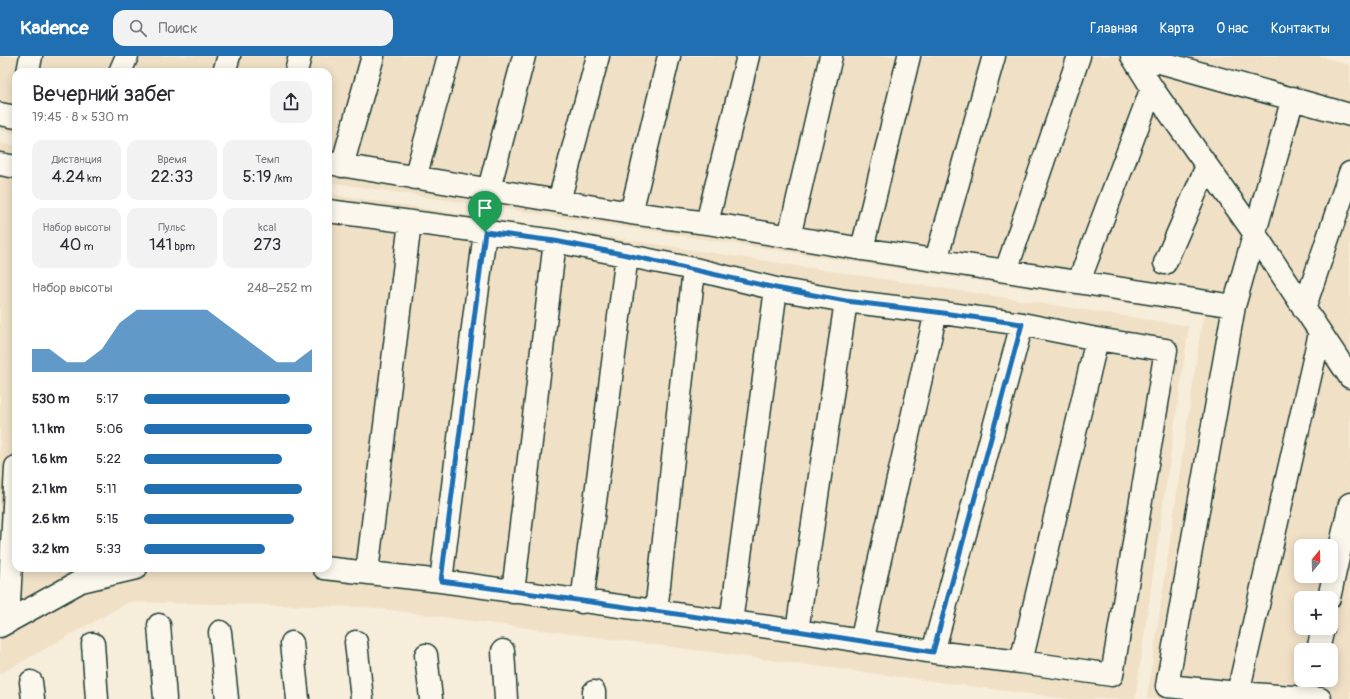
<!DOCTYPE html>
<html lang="ru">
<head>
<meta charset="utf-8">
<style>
  body { margin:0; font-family:Pangolin,sans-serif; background:#f2f2f3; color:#2b2b33; height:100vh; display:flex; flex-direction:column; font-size:15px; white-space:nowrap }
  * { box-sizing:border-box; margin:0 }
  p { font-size:13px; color:#7c7c81 }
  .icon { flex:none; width:22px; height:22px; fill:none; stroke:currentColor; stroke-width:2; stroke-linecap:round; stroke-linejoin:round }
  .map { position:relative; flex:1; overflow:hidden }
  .panel { position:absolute; left:12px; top:12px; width:320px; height:504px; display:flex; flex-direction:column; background:#fff; border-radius:12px; box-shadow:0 2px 10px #0003 }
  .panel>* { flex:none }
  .needle { width:26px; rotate:19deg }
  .controls { position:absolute; left:1294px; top:483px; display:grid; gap:8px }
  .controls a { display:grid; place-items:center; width:44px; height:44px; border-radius:8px; background:#fff; box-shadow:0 2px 10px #0003; font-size:20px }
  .pin { position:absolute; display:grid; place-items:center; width:34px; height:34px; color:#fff; margin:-41px -17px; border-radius:50% 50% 50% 0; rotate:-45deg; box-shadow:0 0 4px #0007 }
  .pin .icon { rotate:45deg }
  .round { display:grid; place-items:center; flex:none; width:42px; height:42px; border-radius:12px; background:#f2f2f3 }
  .head { display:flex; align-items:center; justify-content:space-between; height:68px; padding:0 20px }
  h1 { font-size:22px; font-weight:600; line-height:30px }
  .figures { display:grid; grid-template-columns:repeat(3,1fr); gap:6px; height:68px; padding:4px 20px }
  .figures div { display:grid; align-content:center; border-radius:10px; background:#f2f2f3; text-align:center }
  .figures b { font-size:17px; font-weight:600 }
  .figures small { font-size:11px; font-weight:400 }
  .figures p { font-size:11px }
  .chart { height:112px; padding:8px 20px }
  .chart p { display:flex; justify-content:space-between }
  .chart svg { width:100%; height:72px; margin-top:4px; fill:#1f6fb2; opacity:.7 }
  ul { padding:0 20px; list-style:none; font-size:13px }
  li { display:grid; grid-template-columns:64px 48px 1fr; align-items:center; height:30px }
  li i { height:10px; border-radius:5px; background:#1f6fb2 }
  header { display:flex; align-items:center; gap:24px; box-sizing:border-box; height:56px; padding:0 20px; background:#1f6fb2; color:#fff }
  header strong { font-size:19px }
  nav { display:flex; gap:22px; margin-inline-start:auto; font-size:14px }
  .search { width:280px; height:36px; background:#f2f2f3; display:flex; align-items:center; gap:10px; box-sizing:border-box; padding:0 14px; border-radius:12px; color:#7c7c81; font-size:15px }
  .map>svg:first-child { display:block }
</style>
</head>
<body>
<header>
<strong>Kadence</strong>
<div class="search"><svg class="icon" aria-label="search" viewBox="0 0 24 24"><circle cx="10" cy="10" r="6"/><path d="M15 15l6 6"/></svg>Поиск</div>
<nav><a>Главная</a><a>Карта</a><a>О нас</a><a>Контакты</a></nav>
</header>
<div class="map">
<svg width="1350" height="643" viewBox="0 0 1350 643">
  <rect width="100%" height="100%" fill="#f6eddb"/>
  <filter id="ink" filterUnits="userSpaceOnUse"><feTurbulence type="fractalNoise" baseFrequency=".025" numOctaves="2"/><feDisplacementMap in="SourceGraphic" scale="8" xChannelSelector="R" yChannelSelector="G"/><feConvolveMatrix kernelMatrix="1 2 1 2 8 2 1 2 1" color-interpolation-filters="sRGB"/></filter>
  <g filter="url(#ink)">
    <!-- built -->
    <path fill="#f0e0c6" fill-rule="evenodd" d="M0,0h1319l31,9v634h-203l56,-384 -875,-133v-110h-312v61l-16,-3zM1301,490h30v30h-30zM1301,542h30v30h-30zM1301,594h30v30h-30z
      M0,87l16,3v422h312v-374l861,132 -54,373h-67l-701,-92 -238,-5 -129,72z"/>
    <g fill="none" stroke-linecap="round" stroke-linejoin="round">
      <defs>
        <path id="minor" d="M1132,0l20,32 103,146 95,143
          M1138,0l212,59
          M28,16l3,-16
          M120,16l7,-16
          M224,16l5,-16
          M296,16l4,-16
          M1293,42l-59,208 -67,380 71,7 82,6
          M0,58l16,3
          M328,107l303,50 76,10 155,26 372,57
          M0,108l16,3
          M342,110l31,-110
          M415,122l34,-122
          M489,133l35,-133
          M559,145l39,-145
          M631,157l38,-157
          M707,167l41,-167
          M789,181l42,-181
          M862,193l47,-193
          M936,204l58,-204
          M1165,207l42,-97
          M1006,215l73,-215
          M1079,225l73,-193
          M1304,253l46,-136
          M324,512l117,13 356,50 136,21 88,10 91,13 54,-325 -69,-11 -75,-15 -86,-12 -90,-11 -70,-12 -82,-20 -139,-28 -227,-30
          M367,516l43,-350
          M441,525l44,-349
          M513,536l42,-351
          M1329,542l21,-94
          M582,546l45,-347
          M656,556l38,-343
          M8,566l8,-155
          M731,566l45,-333
          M159,569l6,74
          M0,570l81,-45 55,-13
          M797,575l49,-330
          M220,576l7,67
          M356,586l6,57
          M861,586l75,-330
          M292,587l6,56
          M93,588l4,55
          M1318,594l5,-22
          M503,595l3,48
          M933,596l89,-328
          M426,599l5,44
          M1021,606l76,-323
          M31,626l2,17
          M594,636v7
          M1238,637l82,-360"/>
      </defs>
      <!-- minor casing -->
      <use href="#minor" stroke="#1f3d34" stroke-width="25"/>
      <!-- minor -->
      <use href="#minor" stroke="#fbf7ec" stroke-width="22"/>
    </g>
  </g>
  <g fill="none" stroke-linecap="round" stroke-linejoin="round" filter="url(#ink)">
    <defs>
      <path id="route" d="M485,176l70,9 72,14 149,33 70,13 90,11 86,12 -89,328 -136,-21 -356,-50z"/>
    </defs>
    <!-- route casing -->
    <use href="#route" stroke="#fff" stroke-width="8"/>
    <!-- route -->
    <use href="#route" stroke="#1f6fb2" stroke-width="5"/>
  </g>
</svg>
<div class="controls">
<a><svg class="needle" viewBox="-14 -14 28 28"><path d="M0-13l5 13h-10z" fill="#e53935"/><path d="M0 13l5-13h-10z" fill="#7c7c81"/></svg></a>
<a>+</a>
<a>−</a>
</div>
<div class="pin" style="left:485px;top:176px;background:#1e9e55"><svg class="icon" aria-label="arrive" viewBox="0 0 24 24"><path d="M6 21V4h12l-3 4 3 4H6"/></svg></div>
<section class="panel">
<div class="head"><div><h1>Вечерний забег</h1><p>19:45 · 8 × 530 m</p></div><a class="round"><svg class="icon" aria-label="share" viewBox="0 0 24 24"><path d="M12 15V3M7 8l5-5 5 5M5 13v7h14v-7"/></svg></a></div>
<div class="figures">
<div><p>Дистанция</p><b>4.24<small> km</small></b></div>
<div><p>Время</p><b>22:33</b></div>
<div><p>Темп</p><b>5:19<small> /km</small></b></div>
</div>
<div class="figures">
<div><p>Набор высоты</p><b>40<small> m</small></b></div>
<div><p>Пульс</p><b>141<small> bpm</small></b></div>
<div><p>kcal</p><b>273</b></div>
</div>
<div class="chart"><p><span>Набор высоты</span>248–252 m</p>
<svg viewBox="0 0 160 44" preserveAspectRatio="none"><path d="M0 44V30L10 30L20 38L30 38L40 30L50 14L60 6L70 6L80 6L90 6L100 6L110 14L120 22L130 30L140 38L150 38L160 30V44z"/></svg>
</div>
<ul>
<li><b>530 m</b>5:17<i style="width:87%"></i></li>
<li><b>1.1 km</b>5:06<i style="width:100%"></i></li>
<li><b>1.6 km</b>5:22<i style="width:82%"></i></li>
<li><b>2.1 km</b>5:11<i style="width:94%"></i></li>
<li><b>2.6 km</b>5:15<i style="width:89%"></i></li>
<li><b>3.2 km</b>5:33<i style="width:72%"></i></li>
</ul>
</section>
</div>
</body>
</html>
